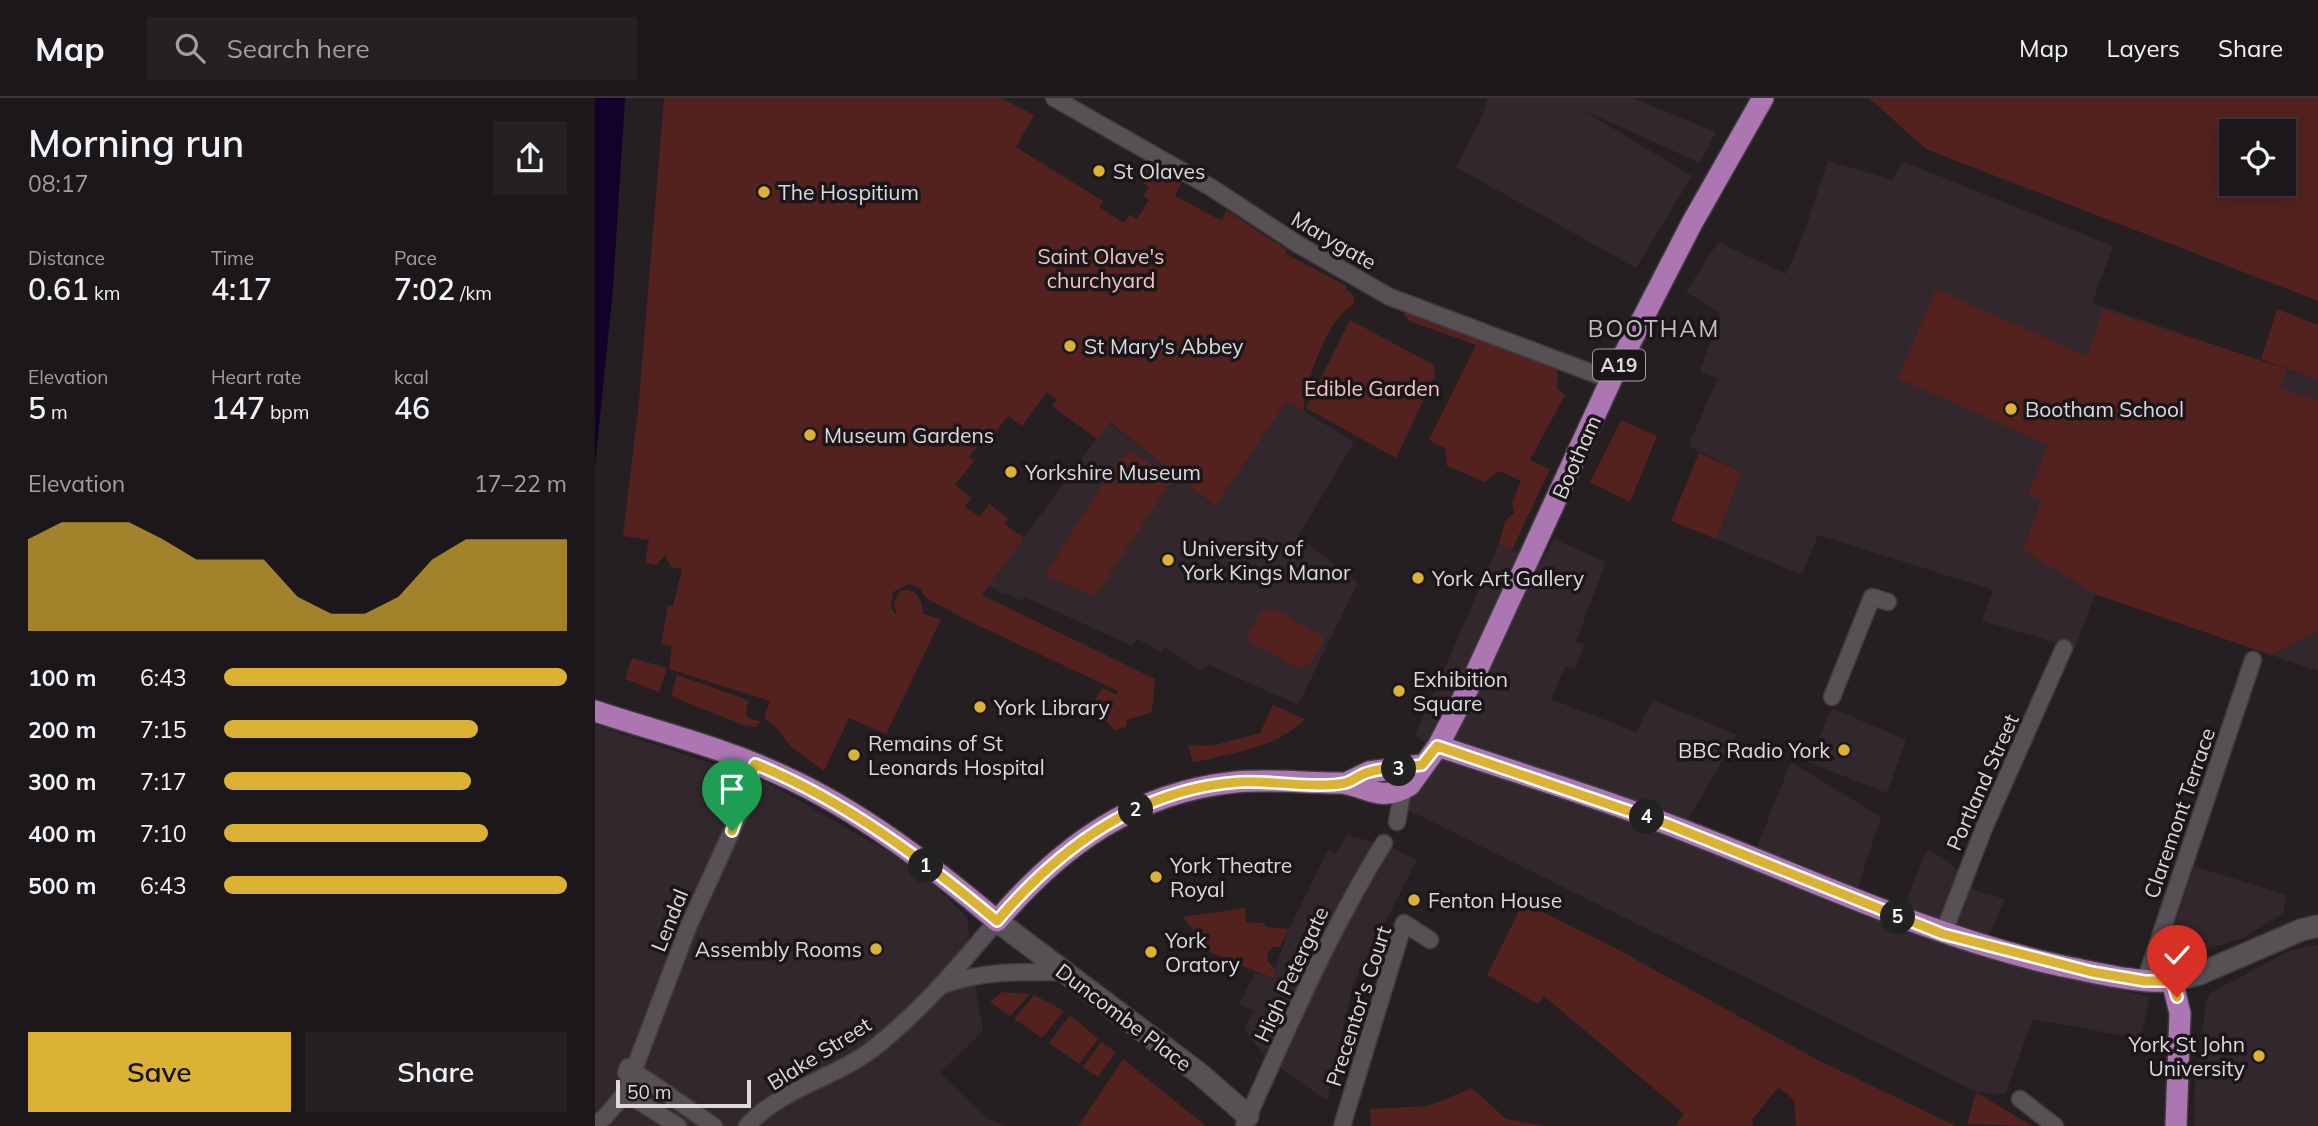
<!DOCTYPE html>
<html lang="en">
<head>
<meta charset="utf-8">
<style>
  body { margin:0; font-family:Mulish,sans-serif; background:#252023; color:#f1f3f6; height:100vh; display:flex; flex-direction:column; font-size:26px; white-space:nowrap }
  * { box-sizing:border-box; margin:0 }
  p { font-size:23px; color:#a09fa2 }
  .icon { flex:none; width:38px; height:38px; fill:none; stroke:currentColor; stroke-width:2; stroke-linecap:round; stroke-linejoin:round }
  .map { position:relative; flex:1; overflow:hidden }
  .panel { display:flex; flex-direction:column; background:#1c171a; width:595px }
  .panel>* { flex:none }
  .fabs { position:absolute; left:1624px; top:21px; display:grid; gap:14px }
  .fabs a { display:grid; place-items:center; width:77px; height:77px; border-radius:0px; background:#1c171a; box-shadow:0 4px 18px #0003,0 0 0 2px #3a3639; font-size:35px }
  .scale { position:absolute; left:21px; bottom:18px; width:135px; box-sizing:border-box; padding-left:7px; border:4px solid #dedadc; border-top:0; font-size:19px; line-height:24px; white-space:nowrap; color:#dedadc; -webkit-text-stroke:5px #1b1619; paint-order:stroke }
  .pin { position:absolute; display:grid; place-items:center; width:60px; height:60px; color:#fff; margin:-72px -30px; border-radius:50% 50% 50% 0; rotate:-45deg; box-shadow:0 0 7px #0007 }
  .pin .icon { rotate:45deg }
  .km { position:absolute; width:35px; height:35px; margin:-18px; border-radius:50%; background:#222; color:#fff; font-size:19px; line-height:35px; text-align:center }
  .round { display:grid; place-items:center; flex:none; width:74px; height:74px; border-radius:0px; background:#252023 }
  .overview { display:flex; align-items:center; justify-content:space-between; height:119px; padding:0 28px }
  h1 { font-size:38px; font-weight:600; line-height:52px }
  .metrics { display:grid; grid-template-columns:repeat(3,1fr); gap:10px; height:119px; padding:7px 28px }
  .metrics div { display:grid; align-content:center }
  .metrics b { font-size:30px; font-weight:600 }
  .metrics small { font-size:19px; font-weight:400 }
  .metrics p { font-size:19px }
  .chart { height:196px; padding:14px 28px }
  .chart p { display:flex; justify-content:space-between }
  .chart svg { width:100%; height:126px; margin-top:7px; fill:#dbb233; opacity:.7 }
  .primary-button { display:flex; gap:14px; margin-top:auto; padding:14px 28px }
  .primary-button a { flex:1; height:80px; border-radius:0px; background:#dbb233; color:#111; font-size:28px; font-weight:600; line-height:80px; text-align:center }
  .primary-button a+a { background:#252023; color:#f1f3f6 }
  ul { padding:0 28px; list-style:none; font-size:23px }
  li { display:grid; grid-template-columns:112px 84px 1fr; align-items:center; height:52px }
  li i { height:18px; border-radius:9px; background:#dbb233 }
  header { display:flex; align-items:center; gap:42px; box-sizing:border-box; height:98px; padding:0 35px; background:#1c171a; border-bottom:2px solid #3a3639 }
  header strong { font-size:33px }
  nav { display:flex; gap:38px; margin-inline-start:auto; font-size:24px }
  .search { width:490px; height:63px; background:#252023; display:flex; align-items:center; gap:18px; box-sizing:border-box; padding:0 24px; border-radius:0px; color:#a09fa2; font-size:26px }
  main { display:flex; flex:1; min-height:0 }
  .map>svg:first-child { display:block }
</style>
</head>
<body>
<header>
<strong>Map</strong>
<div class="search"><svg class="icon" aria-label="search" viewBox="0 0 24 24"><circle cx="10" cy="10" r="6"/><path d="M15 15l6 6"/></svg>Search here</div>
<nav><a>Map</a><a>Layers</a><a>Share</a></nav>
</header>
<main>
<section class="panel">
<div class="overview"><div><h1>Morning run</h1><p>08:17</p></div><a class="round"><svg class="icon" aria-label="share" viewBox="0 0 24 24"><path d="M12 15V3M7 8l5-5 5 5M5 13v7h14v-7"/></svg></a></div>
<div class="metrics">
<div><p>Distance</p><b>0.61<small> km</small></b></div>
<div><p>Time</p><b>4:17</b></div>
<div><p>Pace</p><b>7:02<small> /km</small></b></div>
</div>
<div class="metrics">
<div><p>Elevation</p><b>5<small> m</small></b></div>
<div><p>Heart rate</p><b>147<small> bpm</small></b></div>
<div><p>kcal</p><b>46</b></div>
</div>
<div class="chart"><p><span>Elevation</span>17–22 m</p>
<svg viewBox="0 0 160 44" preserveAspectRatio="none"><path d="M0 44V12L10 6L20 6L30 6L40 12L50 19L60 19L70 19L80 32L90 38L100 38L110 32L120 19L130 12L140 12L150 12L160 12V44z"/></svg>
</div>
<ul>
<li><b>100 m</b>6:43<i style="width:100%"></i></li>
<li><b>200 m</b>7:15<i style="width:74%"></i></li>
<li><b>300 m</b>7:17<i style="width:72%"></i></li>
<li><b>400 m</b>7:10<i style="width:77%"></i></li>
<li><b>500 m</b>6:43<i style="width:100%"></i></li>
</ul>
<div class="primary-button"><a>Save</a><a>Share</a></div>
</section>
<div class="map">
<svg width="1723" height="1028" viewBox="0 0 1723 1028">
  <rect width="100%" height="100%" fill="#251f22"/>
  <!-- built -->
  <path fill="#32272d" d="M893,0h144l84,34 -16,31 -119,-54 111,67 -56,92 -180,-101 26,-50z
    M1233,63l65,19 9,-19 211,85 -21,57 226,77v291l-223,-77 -20,54 -93,-27 11,-31 -175,-55 -16,40 -86,-36 26,-67 -54,-26 30,-68 -18,-6 20,-59 -34,-21 32,-50 68,32 16,-35z
    M692,303l67,41 -56,95 60,45 -60,123 -89,-40 -10,5 -34,-23 -4,5 -24,-13 -5,7 -107,-49 -3,4 -17,-9 -2,3 -14,-10 120,-163 105,83z
    M959,441l52,23 -30,79 8,4 -9,25 -10,-4 -14,33 85,33 17,-32 84,35 -51,87 69,30 36,-90 90,55 -26,79 47,15 25,-61 20,10 29,31 29,8 -17,38 67,37 95,23 -10,42 -107,-20 -28,75 -29,-2 -570,-283 24,-62 -15,-12 84,-191 42,19z
    M1237,610l74,32 -19,53 -79,-31z
    M0,627l170,56 122,70 43,30 37,36 6,58 10,56 -43,42 47,45 19,8h-411z
    M752,737l42,11 28,14 -64,124 -26,117 -63,-45 -20,-28 9,-17 -14,-7 16,-31 17,5 17,-49 39,-79 8,3z
    M1599,768l92,29 -3,18 -40,25 -81,25z
    M1723,847v181h-124l1,-39 11,-86 4,-8 81,-43z"/>
  <!-- green -->
  <path fill="#53221f" fill-rule="evenodd" d="M69,0h337l33,17 -18,32 87,54 -4,6 25,16 6,-9 7,5 12,-19 -5,-4 5,-9 -6,-4 2,-4 -5,-3 5,-9 37,15 -7,14 47,25 4,-11 61,40 -1,4 61,32 -2,4 6,2 4,10c-7,7 -15,13 -20,20 -13,18 -32,68 -31,89l-17,-10 -72,105 -105,-84 -13,17 -45,-33 5,-7 -10,-7 -25,34 -14,-10 -17,22 -5,-3 -17,22 5,4 -19,24 16,13 -6,9 15,10 9,-13 19,14 -3,6 19,14 -42,57 173,84 -3,33 -26,8 1,6 -12,5 -23,-26 10,-17 14,7 2,-4 -151,-71 -41,-22 -6,-10 -11,-4 -16,8 -2,16 6,8 -3,-13 6,-12c17,-5 22,9 23,23l18,5 -55,115 -37,-16 -25,53 -33,-24 -16,-21 -11,-8 6,-17 -101,-32 3,-23 -11,-2 7,-39 5,1 9,-37 -11,-2 -6,-12 -9,10 -11,-2 4,-23 -26,-4 16,-134z
    M1274,0h449v203l-392,-152zM1636,33h53v53h-53z
    M1341,191l151,67 16,-47 184,60 -7,19 38,13v230l-47,24 -176,-61 -72,-44 18,-49 -13,-7 20,-49 -150,-67z
    M1682,211l41,16v55l-57,-21z
    M811,212l149,56 3,7 -1,15 8,7 -35,65 20,9 -38,81 -13,-6 6,-23 9,-8 -2,-10 9,-22 -22,-10 -14,11 -38,-16 -2,-18 -16,-8 47,-95 -67,-24 -5,-6z
    M755,222l84,45 1,11 -39,82 -90,-50z
    M1026,322l36,16 -27,66 -40,-20z
    M535,351l42,31 -77,117 -50,-22 74,-117 2,2z
    M1104,355l43,19 -26,67 -45,-18z
    M678,510l49,28 2,5 -14,23 -11,5 -49,-27 -2,-10 15,-22z
    M37,560l35,10 -8,24 -34,-13z
    M82,577l71,25 -2,15 6,5 10,1 -7,6 -12,-2 -72,-29z
    M678,607l32,14c-31,31 -72,33 -112,44l-5,-18 23,1 49,-13z
    M928,805l83,40 212,117 138,66h-160l-2,-26 -16,-13 -26,33 1,6h-78l9,-12 -140,-118 -6,8 -51,-29z
    M650,810l1,14 19,1 1,4 23,2 -9,18h-7l-6,6 1,9 8,8 -4,8 -70,-29 -11,2c8,-17 3,-22 -9,-34z
    M407,894l28,2 -20,22 -20,-14z
    M439,897l30,16 -22,27 -28,-19z
    M475,917l28,24 -19,25 -30,-21z
    M506,944l15,10 -18,25 -15,-10z
    M528,961l83,67h-128z
    M877,990l34,31 39,7h-174l-1,-17 58,-3z
    M1381,994l56,34 -65,-2z"/>
  <!-- water -->
  <path fill="#13012a" d="M0,0h30l-12,190 -18,179z"/>
  <g fill="none" stroke-linecap="round" stroke-linejoin="round">
    <defs>
      <path id="street" d="M459,0l158,90 87,57 91,52 221,83
        M1237,599l40,-100 16,5
        M802,724l6,-33
        M1348,836l41,-106 80,-180
        M1550,883l108,-321
        M348,887c41,-15 80,-13 123,-13
        M31,975l2,-6 86,59
        M30,995l53,33
        M1425,1001l35,27
        M0,1026l10,-7 20,-24 64,-168 51,-112 15,-49
        M152,1028c34,-38 89,-48 127,-78 47,-37 85,-82 123,-127
        M649,1028c43,-96 84,-193 140,-283
        M747,1028l62,-203 26,17"/>
      <path id="secondary" d="M402,823l203,153 48,42
        M1577,883l27,-7 102,-44 17,-4"/>
      <path id="primary" d="M0,613c62,21 127,36 186,64 78,35 151,91 216,146 64,-75 138,-129 239,-139 34,-3 69,1 102,1 26,0 40,22 72,2l28,-39 36,-69 137,-297 81,-157 71,-125
        M843,648c86,29 175,56 260,90 121,47 237,102 364,130 36,7 73,17 110,15l8,32 -4,113
        M751,685l23,-11 53,-7"/>
    </defs>
    <!-- street casing -->
    <use href="#street" stroke="#403b3e" stroke-width="19"/>
    <!-- secondary casing -->
    <use href="#secondary" stroke="#403b3e" stroke-width="24"/>
    <!-- primary casing -->
    <use href="#primary" stroke="#403b3e" stroke-width="24"/>
    <!-- street -->
    <use href="#street" stroke="#575054" stroke-width="16"/>
    <!-- secondary -->
    <use href="#secondary" stroke="#575054" stroke-width="21"/>
    <!-- primary -->
    <use href="#primary" stroke="#ac76b3" stroke-width="21"/>
  </g>
  <g fill="none" stroke-linecap="round" stroke-linejoin="round">
    <defs>
      <path id="route" d="M137,733l23,-67c89,36 169,96 242,157 62,-73 142,-132 242,-139 31,-2 77,7 106,1 8,-2 15,-9 24,-11 16,-5 36,-5 53,-7l15,-19 230,78 276,110 149,38 53,9h27l5,16"/>
    </defs>
    <!-- route casing -->
    <use href="#route" stroke="#fff" stroke-width="14"/>
    <!-- route -->
    <use href="#route" stroke="#dbb233" stroke-width="9"/>
  </g>
  <!-- markers -->
  <g fill="#dbb233" stroke="#1b1619" stroke-width="2.5">
    <circle cx="504" cy="73" r="7"/>
    <circle cx="169" cy="94" r="7"/>
    <circle cx="475" cy="248" r="7"/>
    <circle cx="1416" cy="311" r="7"/>
    <circle cx="215" cy="337" r="7"/>
    <circle cx="416" cy="374" r="7"/>
    <circle cx="573" cy="462" r="7"/>
    <circle cx="823" cy="480" r="7"/>
    <circle cx="804" cy="593" r="7"/>
    <circle cx="385" cy="609" r="7"/>
    <circle cx="1249" cy="652" r="7"/>
    <circle cx="259" cy="657" r="7"/>
    <circle cx="561" cy="779" r="7"/>
    <circle cx="819" cy="802" r="7"/>
    <circle cx="281" cy="851" r="7"/>
    <circle cx="556" cy="854" r="7"/>
    <circle cx="1664" cy="958" r="7"/>
  </g>
  <g text-anchor="middle" dominant-baseline="central" stroke-width="7" stroke-linejoin="round" paint-order="stroke">
    <!-- shield labels -->
    <rect fill="#1b1619" stroke="#a49fa2" stroke-width="2" x="998" y="251.5" width="52" height="31" rx="5"/>
    <g font-size="19" font-weight="bold" fill="#dedadc">
      <text x="1024" y="267">A19</text>
    </g>
    <!-- poi labels -->
    <g font-size="21" fill="#dedadc" stroke="#1b1619" text-anchor="start">
      <text x="518" y="73">St Olaves</text>
      <text x="183" y="94">The Hospitium</text>
      <text x="489" y="248">St Mary's Abbey</text>
      <text x="1430" y="311">Bootham School</text>
      <text x="229" y="337">Museum Gardens</text>
      <text x="430" y="374">Yorkshire Museum</text>
      <text x="587" y="450">University of<tspan x="587" dy="24">York Kings Manor</tspan></text>
      <text x="837" y="480">York Art Gallery</text>
      <text x="818" y="581">Exhibition<tspan x="818" dy="24">Square</tspan></text>
      <text x="399" y="609">York Library</text>
      <text x="273" y="645">Remains of St<tspan x="273" dy="24">Leonards Hospital</tspan></text>
      <text x="1235" y="652" text-anchor="end">BBC Radio York</text>
      <text x="575" y="767">York Theatre<tspan x="575" dy="24">Royal</tspan></text>
      <text x="833" y="802">Fenton House</text>
      <text x="570" y="842">York<tspan x="570" dy="24">Oratory</tspan></text>
      <text x="267" y="851" text-anchor="end">Assembly Rooms</text>
      <text x="1650" y="946" text-anchor="end">York St John<tspan x="1650" dy="24">University</tspan></text>
    </g>
    <!-- street labels -->
    <g font-size="21" fill="#dedadc" stroke="#1b1619">
      <text transform="translate(739 142) rotate(30)">Marygate</text>
      <text transform="translate(981 359) rotate(-66)">Bootham</text>
      <text transform="translate(1387 684) rotate(-66)">Portland Street</text>
      <text transform="translate(1584 715) rotate(-71)">Claremont Terrace</text>
      <text transform="translate(74 822) rotate(-68)">Lendal</text>
      <text transform="translate(696 876) rotate(-65)">High Petergate</text>
      <text transform="translate(763 908) rotate(-72)">Precentor's Court</text>
      <text transform="translate(529 919) rotate(37)">Duncombe Place</text>
      <text transform="translate(224 955) rotate(-32)">Blake Street</text>
    </g>
    <!-- park labels -->
    <g font-size="21" fill="#f2c4bf" stroke="#1b1619">
      <text x="506" y="158">Saint Olave's<tspan x="506" dy="24">churchyard</tspan></text>
      <text x="777" y="290">Edible Garden</text>
    </g>
    <!-- neighbourhood labels -->
    <g font-size="23" letter-spacing="2" fill="#c5bec2" stroke="#1b1619">
      <text x="1059" y="230">BOOTHAM</text>
    </g>
  </g>
</svg>
<div class="fabs">
<a><svg class="icon" aria-label="locate" viewBox="0 0 24 24"><circle cx="12" cy="12" r="6"/><path d="M12 2v4M12 18v4M2 12h4M18 12h4"/></svg></a>
</div>
<div class="scale">50 m</div>
<div class="pin" style="left:137px;top:733px;background:#1e9e55"><svg class="icon" aria-label="arrive" viewBox="0 0 24 24"><path d="M6 21V4h12l-3 4 3 4H6"/></svg></div>
<div class="pin" style="left:1582px;top:899px;background:#d93025"><svg class="icon" aria-label="check" viewBox="0 0 24 24"><path d="M5 12l5 5 9-10"/></svg></div>
<b class="km" style="left:331px;top:768px">1</b>
<b class="km" style="left:541px;top:712px">2</b>
<b class="km" style="left:804px;top:671px">3</b>
<b class="km" style="left:1052px;top:719px">4</b>
<b class="km" style="left:1303px;top:819px">5</b>
</div>
</main>
</body>
</html>
